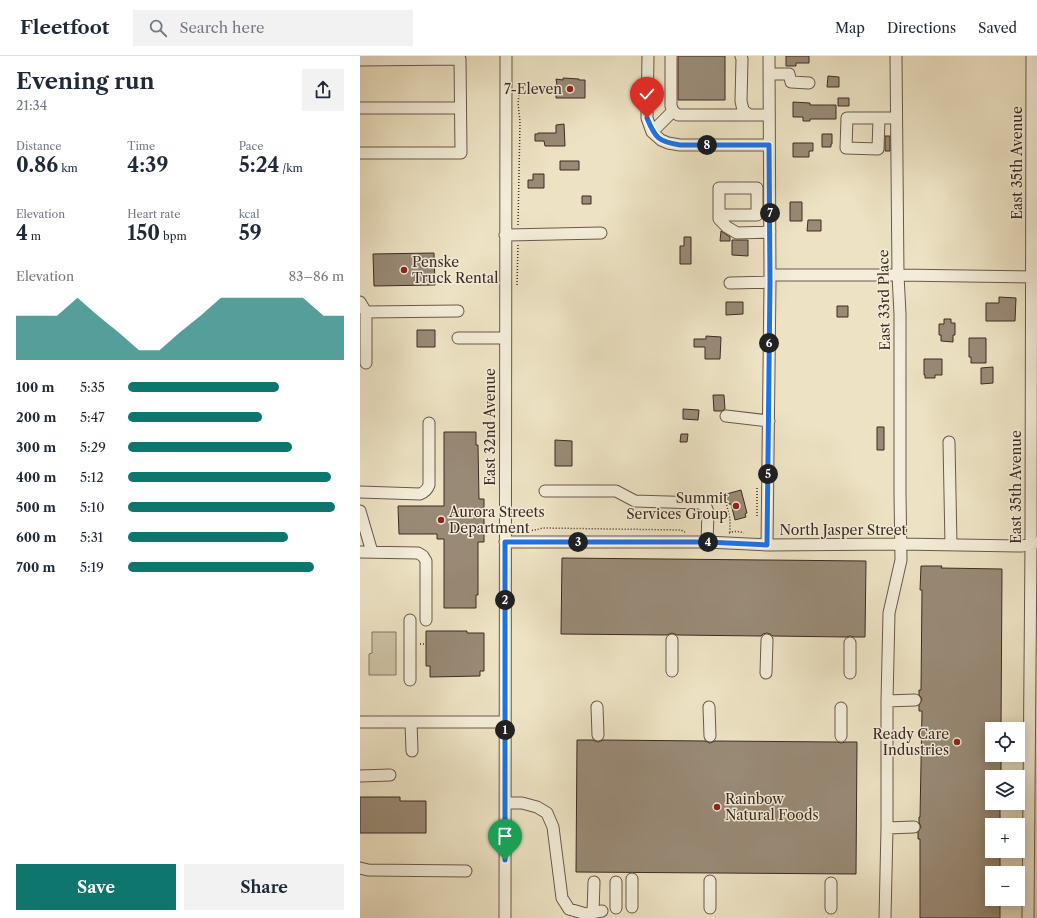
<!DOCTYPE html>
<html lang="en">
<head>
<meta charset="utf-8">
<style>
  body { margin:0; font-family:"Libre Caslon Text",serif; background:#f2f2f3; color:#1f2937; height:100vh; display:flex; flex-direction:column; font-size:15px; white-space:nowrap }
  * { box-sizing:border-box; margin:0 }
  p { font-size:13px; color:#747a83 }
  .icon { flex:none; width:22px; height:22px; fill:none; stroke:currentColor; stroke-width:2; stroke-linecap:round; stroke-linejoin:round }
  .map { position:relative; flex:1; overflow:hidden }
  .side { display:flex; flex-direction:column; background:#fff; width:360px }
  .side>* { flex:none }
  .tools { position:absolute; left:625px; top:666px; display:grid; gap:8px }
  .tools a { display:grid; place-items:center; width:40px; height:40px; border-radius:0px; background:#fff; box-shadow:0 2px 10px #0003; font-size:20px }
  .pin { position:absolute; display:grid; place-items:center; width:34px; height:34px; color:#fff; margin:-41px -17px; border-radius:50% 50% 50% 0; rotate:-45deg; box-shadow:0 0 4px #0007 }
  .pin .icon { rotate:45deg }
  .km { position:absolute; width:20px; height:20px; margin:-10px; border-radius:50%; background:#222; color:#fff; font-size:11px; line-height:20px; text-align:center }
  .round { display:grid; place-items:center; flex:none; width:42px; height:42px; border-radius:0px; background:#f2f2f3 }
  .overview { display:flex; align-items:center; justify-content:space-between; height:68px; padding:0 16px }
  h1 { font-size:22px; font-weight:700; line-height:30px }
  .metrics { display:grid; grid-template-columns:repeat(3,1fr); gap:6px; height:68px; padding:4px 16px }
  .metrics div { display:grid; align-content:center }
  .metrics b { font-size:20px; font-weight:700 }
  .metrics small { font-size:11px; font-weight:400 }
  .metrics p { font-size:11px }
  .chart { height:112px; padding:8px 16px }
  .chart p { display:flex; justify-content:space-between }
  .chart svg { width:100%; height:72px; margin-top:4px; fill:#0f766e; opacity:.7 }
  .action { display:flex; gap:8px; margin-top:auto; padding:8px 16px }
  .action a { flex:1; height:46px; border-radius:0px; background:#0f766e; color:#fff; font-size:16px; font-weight:700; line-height:46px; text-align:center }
  .action a+a { background:#f2f2f3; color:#1f2937 }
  ul { padding:0 16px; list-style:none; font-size:13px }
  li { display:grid; grid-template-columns:64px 48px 1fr; align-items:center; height:30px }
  li i { height:10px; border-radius:5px; background:#0f766e }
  header { display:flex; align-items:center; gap:24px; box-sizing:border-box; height:56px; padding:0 20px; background:#fff; border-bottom:1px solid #e0e1e3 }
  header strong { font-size:19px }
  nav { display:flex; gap:22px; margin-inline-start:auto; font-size:14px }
  .search { width:280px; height:36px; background:#f2f2f3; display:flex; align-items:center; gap:10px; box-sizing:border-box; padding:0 14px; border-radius:0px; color:#747a83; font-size:15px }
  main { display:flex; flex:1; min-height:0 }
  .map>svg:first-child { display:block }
</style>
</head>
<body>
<header>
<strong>Fleetfoot</strong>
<div class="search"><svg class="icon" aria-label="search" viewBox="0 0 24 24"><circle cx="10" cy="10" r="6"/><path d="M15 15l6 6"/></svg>Search here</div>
<nav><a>Map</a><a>Directions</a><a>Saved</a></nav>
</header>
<main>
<section class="side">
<div class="overview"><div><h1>Evening run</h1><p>21:34</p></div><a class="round"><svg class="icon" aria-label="share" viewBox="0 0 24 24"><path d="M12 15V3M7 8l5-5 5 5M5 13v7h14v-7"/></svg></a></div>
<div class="metrics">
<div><p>Distance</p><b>0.86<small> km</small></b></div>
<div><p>Time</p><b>4:39</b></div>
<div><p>Pace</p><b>5:24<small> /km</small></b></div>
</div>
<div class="metrics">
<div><p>Elevation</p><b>4<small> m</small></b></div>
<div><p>Heart rate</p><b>150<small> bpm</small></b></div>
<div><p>kcal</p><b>59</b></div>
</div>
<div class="chart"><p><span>Elevation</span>83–86 m</p>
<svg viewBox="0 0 160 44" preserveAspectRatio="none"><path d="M0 44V17L10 17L20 17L30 6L40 17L50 27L60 38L70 38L80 27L90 17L100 6L110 6L120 6L130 6L140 6L150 17L160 17V44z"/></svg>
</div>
<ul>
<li><b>100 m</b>5:35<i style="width:70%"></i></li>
<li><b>200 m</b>5:47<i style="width:62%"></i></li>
<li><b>300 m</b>5:29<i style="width:76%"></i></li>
<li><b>400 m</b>5:12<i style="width:94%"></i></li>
<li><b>500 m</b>5:10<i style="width:96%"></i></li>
<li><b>600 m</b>5:31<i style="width:74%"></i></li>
<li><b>700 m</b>5:19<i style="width:86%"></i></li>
</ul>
<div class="action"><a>Save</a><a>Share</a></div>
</section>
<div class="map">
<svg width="677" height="862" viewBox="0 0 677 862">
  <rect width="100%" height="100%" fill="#ede3c4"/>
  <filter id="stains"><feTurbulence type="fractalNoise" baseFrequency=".005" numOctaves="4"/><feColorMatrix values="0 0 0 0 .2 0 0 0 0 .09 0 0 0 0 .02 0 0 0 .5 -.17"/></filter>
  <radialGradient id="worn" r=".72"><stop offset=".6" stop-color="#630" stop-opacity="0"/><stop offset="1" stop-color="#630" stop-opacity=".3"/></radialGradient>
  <!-- green -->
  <path fill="#cfc4a8" stroke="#867765" d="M12,576h24v43h-27v-21l3,-1z"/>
  <!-- building -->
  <path fill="#998a76" stroke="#3e2a22" d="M318,0h47v44h-47z
    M426,0h23v7h-13v3h-10z
    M468,20l11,1v10h-12z
    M203,22l16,1v1h6v18h-29v-6h-1v-7h2l-1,-6 7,1z
    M478,42h11v8h-11z
    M433,46l17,1v2h26v14h-26v2h-7v-4h-10z
    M204,68l1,22h-20l-1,-5h-9v-7h3v-1h18v-8z
    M462,78h10v10h-1v3h-9z
    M525,80h5v15h-5z
    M433,87h20v8h-4v6h-16z
    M200,105h19v9h-19z
    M173,118h11v14h-16v-8h5z
    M222,140h9v8h-9z
    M430,146h12v19h-12z
    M448,164h13v11h-14z
    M361,175l9,6v4h-10z
    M324,181h7v27h-11v-18h4z
    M372,184h16v16l-16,-1z
    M74,197l1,32 -61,1 -1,-32z
    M639,241l17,1 -1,23h-29v-18h13z
    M366,246h17v12l-17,1z
    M477,250h11v11h-11z
    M584,263h7v4h4v12h-2v7l-12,-1v-6h-2v-11h5z
    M57,274h18v17h-18z
    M346,280l15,1 -1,22h-15v-12h-11v-8h12z
    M609,282h17v25h-15v-6h-2z
    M564,303h18v16h-7v3h-10v-3h-1z
    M633,311v16l-12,1v-16z
    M353,339h11l1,14 -3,2h-8z
    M323,353l16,1 -1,10 -15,-1z
    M517,371h7v23h-7z
    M84,376h32v13h2l1,54h5v43h-6v53h-2v13h-32v-69h-7v-5h-38l-1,-28h46z
    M321,378h7l-1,8h-7z
    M195,384l17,1v25h-17z
    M381,434l6,23 -2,1 1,3 -11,3 -4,-16h-2l-1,-4 -3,1 -2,-6z
    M202,502l304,3 -1,76h-11l-4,-1 -4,1 -73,-1 -3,-2 -3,-1 -4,1 -2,2 -84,-1 -5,-2 -5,2 -106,-1z
    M561,510h21l-1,2 61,1 -1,160h-9v26h9v22h-9v26h8v22h-8v26h8v22h-8v26h8v19h-80v-79h-2v-7l3,-5 -2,-5v-5h1l2,-106h-3v-6l3,-5 -1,-3 -2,-2v-5h2l1,-100h-2z
    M66,575h41v2h17v38h-4v5l-50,1v-11h-4z
    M217,684h16l5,2 5,-2 102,1 5,2 5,-2 122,1 4,1 4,-1h12l-1,132 -280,-2z
    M0,741h40v4h26v32h-66z"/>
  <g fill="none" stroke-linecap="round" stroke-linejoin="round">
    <defs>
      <path id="minor" d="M288,0l-1,62 5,14 9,8 7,3 12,2h89
        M311,0v50l2,5 5,4h91
        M381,0l1,3 -1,42 2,9 5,4
        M0,4l100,-1 1,94h-101
        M409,18h20l2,8 18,1
        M0,52h100
        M519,62l-1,31 -32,-1 1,-30h49
        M292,76l21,-21
        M359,159h38v-27h-38v31l8,8 10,6 33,-1
        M145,179l96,-2
        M410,219h128l139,2
        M370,227l40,-1
        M0,246l6,10v51
        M6,256l92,-1
        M98,282h47
        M366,360l43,5
        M589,386l2,103
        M185,435h71l19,10 65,2 6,4 2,5 -1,30
        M0,436l60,2c5,-2 7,-4 9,-9v-62
        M0,455l12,41
        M145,486h202l60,3 133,-1 122,2 15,-3
        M407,489l3,-263 -1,-226
        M0,496l58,1 5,3 3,5v59
        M50,564v60
        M312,584v31
        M490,587v30
        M406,617l1,-33
        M527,645l28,-1
        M237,651l1,28
        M349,651l1,29
        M0,666h145
        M51,666l1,29
        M481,680v-28
        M0,720l30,-1
        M145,747h17l15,4 10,6 6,14 9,71 7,11 17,5 16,-3
        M527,772l27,-1
        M0,812l8,2 98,1
        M272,823v28
        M350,825v27
        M256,826v26
        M471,827v25
        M233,857l1,-31
        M145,862l1,-862
        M525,862l2,-90v-127l2,-88 12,-53 -1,-67v-179l-2,-39 -2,-219
        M668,862l3,-374 1,-488"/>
    </defs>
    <!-- minor casing -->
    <use href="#minor" stroke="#6a584a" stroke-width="13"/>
    <!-- path -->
    <path stroke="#3e2a22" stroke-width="1.5" stroke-dasharray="1 2" stroke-linecap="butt" d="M158,169l2,-103 -2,-19 1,-8
      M157,229l1,-40
      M366,446l4,17v14
      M397,460v-28
      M160,474c9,2 15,0 23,-2l138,2 4,2
      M369,477c5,-2 10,-2 15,0
      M60,588h6"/>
    <!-- minor -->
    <use href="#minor" stroke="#f3edd9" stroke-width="11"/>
  </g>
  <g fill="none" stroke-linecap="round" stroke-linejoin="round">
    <defs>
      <path id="route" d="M145,804v-318h202l60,3 3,-263 -1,-137h-89c-21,-3 -25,-7 -33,-27"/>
    </defs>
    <!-- route casing -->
    <use href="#route" stroke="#fff" stroke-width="8"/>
    <!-- route -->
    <use href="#route" stroke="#1a73e8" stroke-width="5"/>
  </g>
  <!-- markers -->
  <g fill="#8f2418" stroke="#f3edd9" stroke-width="1.5">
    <circle cx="210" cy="33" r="4"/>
    <circle cx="44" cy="214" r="4"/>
    <circle cx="376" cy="450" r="4"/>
    <circle cx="81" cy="464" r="4"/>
    <circle cx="597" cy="686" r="4"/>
    <circle cx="357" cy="751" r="4"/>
  </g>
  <g text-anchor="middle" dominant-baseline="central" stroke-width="3" stroke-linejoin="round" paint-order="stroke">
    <!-- poi labels -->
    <g font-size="14" fill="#3e2a22" stroke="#f3edd9" text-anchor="end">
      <text x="202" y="33">7-Eleven</text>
      <text x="52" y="206" text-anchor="start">Penske<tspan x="52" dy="16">Truck Rental</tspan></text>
      <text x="368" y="442">Summit<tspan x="368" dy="16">Services Group</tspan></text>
      <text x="89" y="456" text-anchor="start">Aurora Streets<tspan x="89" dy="16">Department</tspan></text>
      <text x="589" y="678">Ready Care<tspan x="589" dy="16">Industries</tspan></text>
      <text x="365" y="743" text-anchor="start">Rainbow<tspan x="365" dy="16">Natural Foods</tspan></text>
    </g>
    <!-- street labels -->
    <g font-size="14" fill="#3e2a22" stroke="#f3edd9">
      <text transform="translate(657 107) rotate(-90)">East 35th Avenue</text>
      <text transform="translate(524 244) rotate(-91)">East 33rd Place</text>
      <text transform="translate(130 371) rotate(-90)">East 32nd Avenue</text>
      <text transform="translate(656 431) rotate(-90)">East 35th Avenue</text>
      <text x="483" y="474">North Jasper Street</text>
    </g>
  </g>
  <rect width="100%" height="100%" filter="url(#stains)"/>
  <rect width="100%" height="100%" fill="url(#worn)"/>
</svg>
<div class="tools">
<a><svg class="icon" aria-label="locate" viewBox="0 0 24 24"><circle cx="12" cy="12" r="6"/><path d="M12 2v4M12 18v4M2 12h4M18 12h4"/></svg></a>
<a><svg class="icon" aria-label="layers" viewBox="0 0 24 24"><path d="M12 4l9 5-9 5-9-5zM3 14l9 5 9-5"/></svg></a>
<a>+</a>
<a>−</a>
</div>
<div class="pin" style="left:145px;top:804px;background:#1e9e55"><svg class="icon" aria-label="arrive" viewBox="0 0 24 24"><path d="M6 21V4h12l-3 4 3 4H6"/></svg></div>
<div class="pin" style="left:287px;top:62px;background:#d93025"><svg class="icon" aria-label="check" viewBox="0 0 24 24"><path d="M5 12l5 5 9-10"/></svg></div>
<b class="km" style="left:145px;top:674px">1</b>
<b class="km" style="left:145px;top:544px">2</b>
<b class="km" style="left:218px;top:486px">3</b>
<b class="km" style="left:348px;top:486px">4</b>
<b class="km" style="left:408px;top:418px">5</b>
<b class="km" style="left:409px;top:287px">6</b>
<b class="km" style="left:410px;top:157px">7</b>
<b class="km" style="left:347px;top:89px">8</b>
</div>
</main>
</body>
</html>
